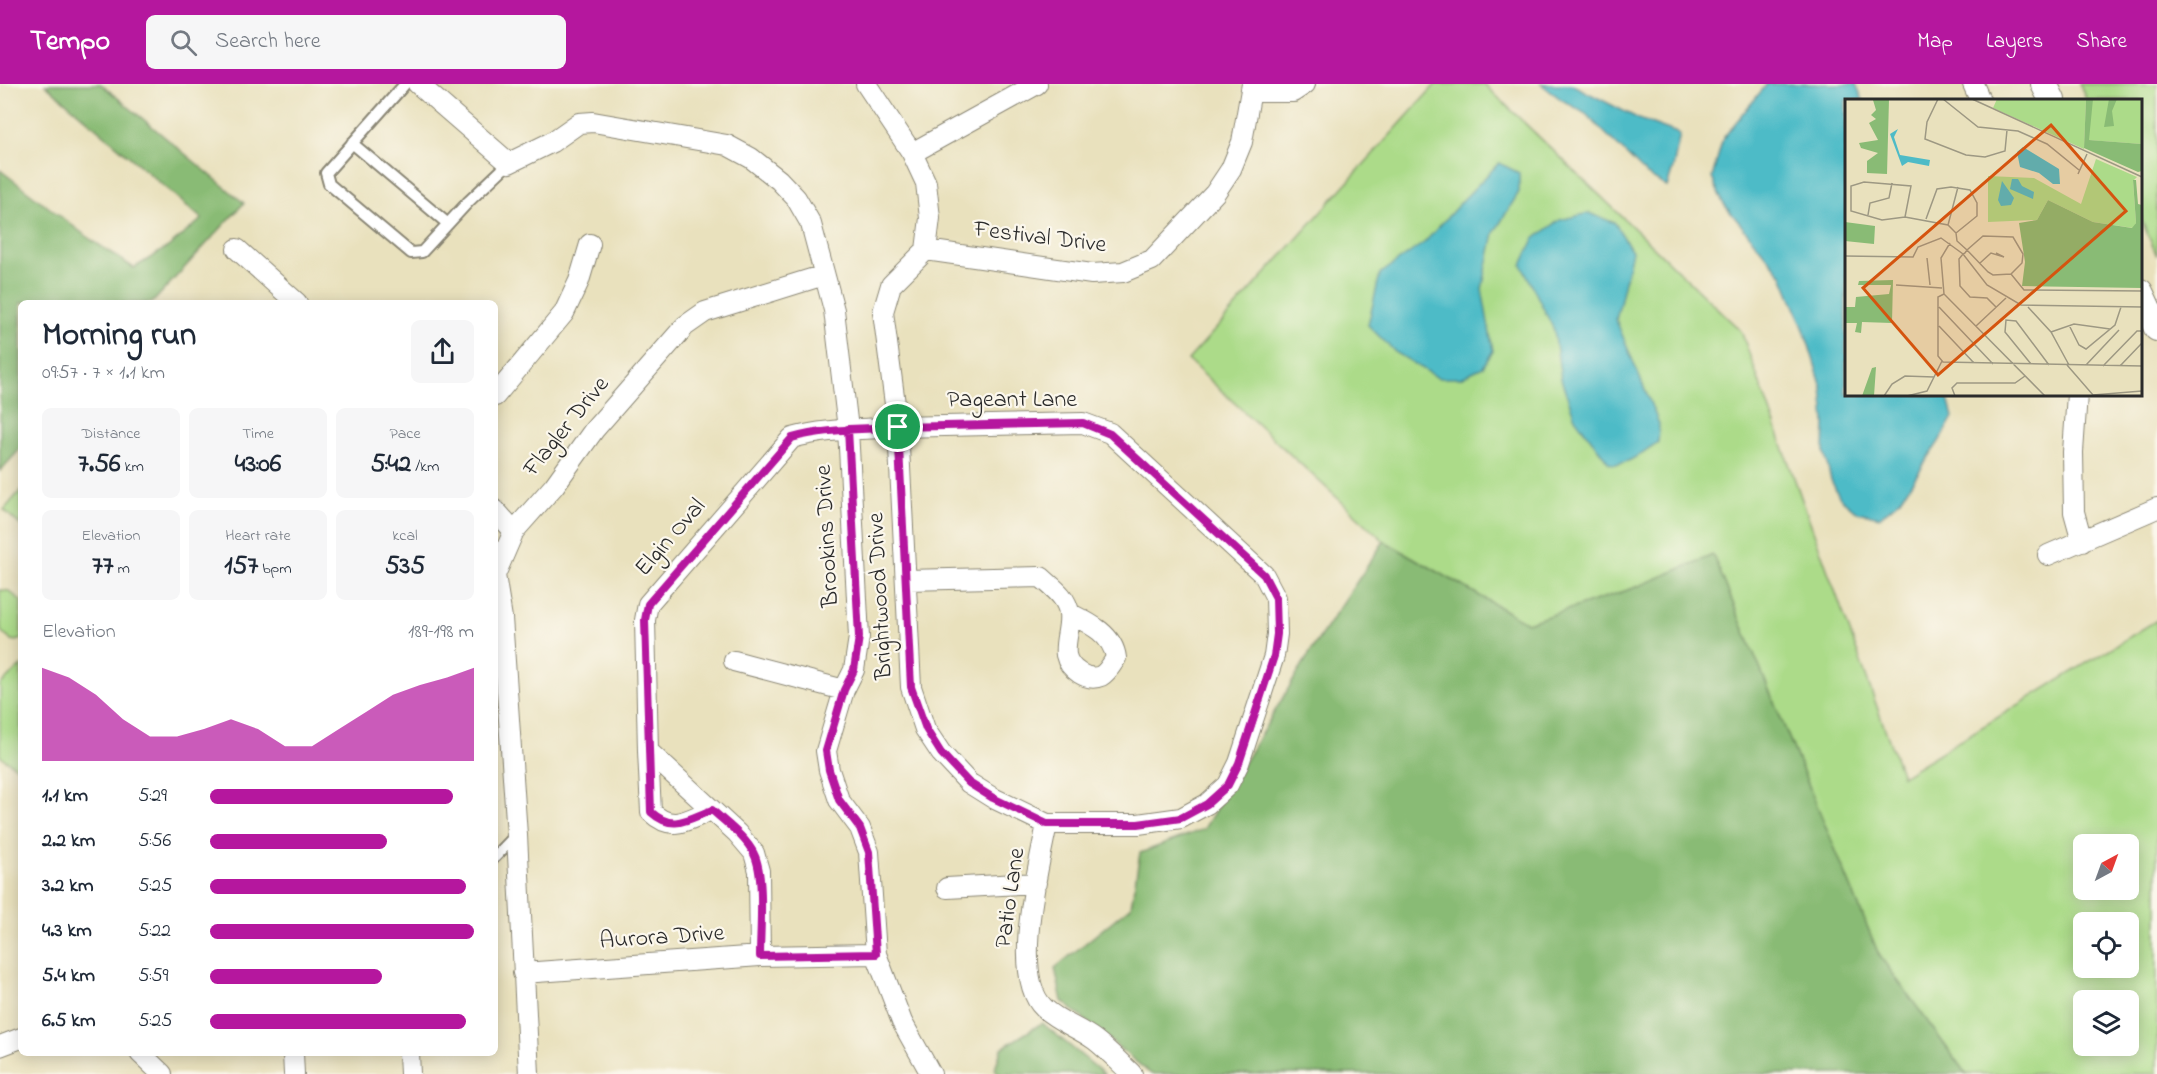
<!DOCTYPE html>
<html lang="en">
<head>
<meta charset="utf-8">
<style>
  body { margin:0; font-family:"Indie Flower",sans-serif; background:#f6f6f7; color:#1f2937; height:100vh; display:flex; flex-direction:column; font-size:22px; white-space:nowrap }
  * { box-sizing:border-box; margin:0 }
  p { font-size:20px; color:#747a83 }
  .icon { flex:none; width:33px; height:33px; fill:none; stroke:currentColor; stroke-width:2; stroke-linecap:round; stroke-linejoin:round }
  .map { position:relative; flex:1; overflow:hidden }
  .details { position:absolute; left:18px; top:216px; width:480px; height:756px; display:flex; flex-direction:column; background:#fff; border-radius:9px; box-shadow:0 3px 15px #0003 }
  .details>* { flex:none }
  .needle { width:39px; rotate:41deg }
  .controls { position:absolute; left:2073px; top:750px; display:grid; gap:12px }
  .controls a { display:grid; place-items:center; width:66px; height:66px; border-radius:9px; background:#fff; box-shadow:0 3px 15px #0003; font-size:30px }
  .pin { position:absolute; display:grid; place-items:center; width:51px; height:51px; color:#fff; margin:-26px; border:3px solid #fff; border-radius:50%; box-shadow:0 2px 6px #0007 }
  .round { display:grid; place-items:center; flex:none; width:63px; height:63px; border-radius:9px; background:#f6f6f7 }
  .headline { display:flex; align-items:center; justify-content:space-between; height:102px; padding:0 24px }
  h1 { font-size:33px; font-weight:700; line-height:45px }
  .metrics { display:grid; grid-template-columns:repeat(3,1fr); gap:9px; height:102px; padding:6px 24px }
  .metrics div { display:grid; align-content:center; border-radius:9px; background:#f6f6f7; text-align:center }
  .metrics b { font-size:26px; font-weight:700 }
  .metrics small { font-size:16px; font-weight:400 }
  .metrics p { font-size:16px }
  .chart { height:168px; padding:12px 24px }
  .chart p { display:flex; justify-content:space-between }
  .chart svg { width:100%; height:108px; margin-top:6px; fill:#b5179e; opacity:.7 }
  ul { padding:0 24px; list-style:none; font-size:20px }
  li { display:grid; grid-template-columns:96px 72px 1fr; align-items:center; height:45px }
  li i { height:15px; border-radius:8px; background:#b5179e }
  header { display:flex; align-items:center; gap:36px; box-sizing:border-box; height:84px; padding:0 30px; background:#b5179e; color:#fff }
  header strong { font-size:28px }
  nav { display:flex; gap:33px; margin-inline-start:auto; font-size:21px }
  .search { width:420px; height:54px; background:#f6f6f7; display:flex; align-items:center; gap:15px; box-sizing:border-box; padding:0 21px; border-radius:9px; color:#747a83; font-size:22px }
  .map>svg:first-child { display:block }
</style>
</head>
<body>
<header>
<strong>Tempo</strong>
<div class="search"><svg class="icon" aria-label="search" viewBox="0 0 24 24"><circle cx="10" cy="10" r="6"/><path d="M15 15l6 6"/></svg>Search here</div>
<nav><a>Map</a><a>Layers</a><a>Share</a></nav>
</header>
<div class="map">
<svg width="2157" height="990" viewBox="0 0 2157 990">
  <rect width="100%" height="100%" fill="#fbf7ec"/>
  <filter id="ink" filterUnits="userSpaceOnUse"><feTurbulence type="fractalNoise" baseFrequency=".0167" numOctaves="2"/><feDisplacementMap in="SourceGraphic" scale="12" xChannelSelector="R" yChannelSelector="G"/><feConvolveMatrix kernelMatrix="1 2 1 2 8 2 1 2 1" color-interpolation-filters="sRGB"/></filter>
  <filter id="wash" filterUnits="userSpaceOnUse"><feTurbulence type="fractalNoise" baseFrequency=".008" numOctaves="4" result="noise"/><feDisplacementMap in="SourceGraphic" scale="24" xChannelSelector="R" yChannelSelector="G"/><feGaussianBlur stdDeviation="1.35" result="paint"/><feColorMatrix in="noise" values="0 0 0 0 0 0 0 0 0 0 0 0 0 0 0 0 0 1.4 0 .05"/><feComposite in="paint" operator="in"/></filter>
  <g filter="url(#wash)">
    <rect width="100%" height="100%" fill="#e9e1bd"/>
    <!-- green -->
    <path fill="#acdb89" stroke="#6c835a" stroke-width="1.5" fill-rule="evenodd" d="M1436,0h48l257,247 161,445 255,-156v454h-191l-87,-119 -166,-400 -78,33 -108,35 -143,-82 -196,-181zM2084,760h44v46h-44zM2084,838h44v46h-44zM2084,916h44v46h-44z
      M2079,0h78v172l-16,-37 -1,-119h-53z
      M21,406v36l-17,-16z
      M0,506l9,1 12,10v38c-9,5 -14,-2 -20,-8z
      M21,582v104l-21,-14v-71z"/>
    <!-- forest -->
    <path fill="#89bb75" stroke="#5a7350" stroke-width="1.5" d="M45,0h56l143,119 -92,100h-131v145l-21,23v-301l90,69 44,29 34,-21 34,-28z
      M1384,457l143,82 107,-35 79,-33 166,400 87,119h-815l-89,-73 -7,-33 76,-62 9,-53 64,-24 110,-183z
      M1042,939l62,51h-106l-3,-6 7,-20z"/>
    <!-- water -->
    <path fill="#4ebbc7" stroke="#3c7379" stroke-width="1.5" d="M1541,0h30l68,35 41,15 -7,34 -6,19 -20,-12 -61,-61 -24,-14z
      M1767,0h89l7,16h-17v294l101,1 6,22 -13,23 -39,59 -21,18 -23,-5 -17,-14 -9,-18 -7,-29 1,-29 -3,-34 -17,-56 -23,-57 -59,-72 -11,-25 11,-40z
      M1499,79l20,10v19l-25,41 -12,56 11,62 -10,16 -23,11h-22l-43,-26 -27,-27 12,-51 45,-32 37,-41z
      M1589,129l26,10 17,28 -16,69 43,104 -1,18c-14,9 -32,26 -49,21l-34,-45 -14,-39 -7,-49 -32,-65 12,-26 26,-19z"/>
  </g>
  <g filter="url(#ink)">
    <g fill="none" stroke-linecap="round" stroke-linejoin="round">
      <defs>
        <path id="service" d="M405,0l-79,89 3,11 82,69 11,-1 47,-51 40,-38
          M352,59l96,81
          M495,773l21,-22"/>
        <path id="minor" d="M418,0l91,79 43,-21 27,-19 14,-1 134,23 24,13 28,22 17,18 15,26 23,86 14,119 11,208 -5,33 -10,20 -18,61 3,19 10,30 21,28 9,24 7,102 26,68 29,52
          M1973,0l7,16
          M1252,8h41l12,-8
          M912,69l125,-69
          M237,165l60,54
          M926,166l166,24 31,-2 29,-12 63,-67 16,-24 11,-27 10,-58
          M2077,310l-4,58 1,60 8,29
          M495,312l69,-83 15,-32 11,-37
          M495,426l19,21
          M2048,471l109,-47
          M906,496l135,-3c11,10 26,20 28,36 2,14 -5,28 -3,42 3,14 21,27 35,21 7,-4 11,-12 15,-18 -3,-24 -27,-35 -47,-45
          M734,577l110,29
          M648,667l3,61c22,21 37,7 61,-2
          M1047,740c-8,42 -37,152 -3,184 15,14 35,20 51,32 13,10 25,23 37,34
          M947,804l89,-5
          M760,872l-1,-85 -5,-18 -17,-20 -89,-82 -3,-131 3,-16 144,-166c35,-10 70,-8 106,-11l185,-4 27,10 154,142 12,23 1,36 -3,22 -35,107 -11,22 -21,19 -26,14 -43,6h-91l-54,-26 -24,-15 -28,-30 -16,-24 -14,-42 -13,-260 -15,-115 8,-27 35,-35 4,-32 -4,-35 -14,-30 -46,-69
          M523,889l237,-17 116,-2
          M0,962l21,-8
          M140,969l22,21
          M293,969l1,21
          M409,969l1,21
          M529,990l-12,-239 -15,-217 -7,-43 19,-44 40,-45 40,-56 91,-104 20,-14 119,-37"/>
        <path id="tertiary" d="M2044,0l8,16
          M2140,208l17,36"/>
      </defs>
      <!-- service casing -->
      <use href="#service" stroke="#8a8674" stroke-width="14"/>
      <!-- minor casing -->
      <use href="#minor" stroke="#8a8674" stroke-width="22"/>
      <!-- tertiary casing -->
      <use href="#tertiary" stroke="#8a8674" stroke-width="28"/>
      <!-- service -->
      <use href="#service" stroke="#fff" stroke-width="10"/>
      <!-- minor -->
      <use href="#minor" stroke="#fff" stroke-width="20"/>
      <!-- tertiary -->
      <use href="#tertiary" stroke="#fff" stroke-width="26"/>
    </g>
  </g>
  <g fill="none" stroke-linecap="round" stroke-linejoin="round" filter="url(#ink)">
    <defs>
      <path id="route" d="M898,343c-36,3 -71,1 -106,11l-144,166 -3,16 6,192c22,20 37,7 61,-2 14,13 34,27 42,44 11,22 6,76 6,102l116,-2 -7,-102 -9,-24 -21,-28 -10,-30 -3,-19 18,-61 10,-20 5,-33 -11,-208 50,-2 13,260 15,42 15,24 28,30 24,15 54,26h91l43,-6 26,-14 21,-19 11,-22 35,-107 3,-22 -1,-36 -12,-23 -154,-141 -27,-11 -185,4"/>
    </defs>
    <!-- route casing -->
    <use href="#route" stroke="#fff" stroke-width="12"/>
    <!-- route -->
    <use href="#route" stroke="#b5179e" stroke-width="8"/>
  </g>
  <g text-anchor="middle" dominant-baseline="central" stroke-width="4.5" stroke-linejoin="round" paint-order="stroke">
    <!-- street labels -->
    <g font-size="24" fill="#2b2b2b" stroke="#fbf7ec">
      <text transform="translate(1040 154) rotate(7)">Festival Drive</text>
      <text x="1012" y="316">Pageant Lane</text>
      <text transform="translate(567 343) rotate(-51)">Flagler Drive</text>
      <text transform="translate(828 452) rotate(-93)">Brookins Drive</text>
      <text transform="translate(671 454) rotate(-49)">Elgin Oval</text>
      <text transform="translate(881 512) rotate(-93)">Brightwood Drive</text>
      <text transform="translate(1011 814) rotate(-82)">Patio Lane</text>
      <text transform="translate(662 854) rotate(-4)">Aurora Drive</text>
    </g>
  </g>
  <!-- overview -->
  <g transform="translate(1845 15)">
    <rect width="297" height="297" fill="#e9e1bd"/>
    <path d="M152,0h89l-2,50 -91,-41zM244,0h53v45l-54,-4zM251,60l41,18 -4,4 3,42 -3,5 -40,-6 -45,-22 -11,20 -49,2v-46l46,2 47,26z" fill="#acdb89"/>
    <path d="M44,0l-2,75 -20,-1v-12l11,-8 -17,-5 -2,-5 19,-3 -9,-17 7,-4 -5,-4 5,-5 -3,-10zM241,0h7l-4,41 53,4v27l-4,1 -54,-24zM264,0h8l-5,12 2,15 -10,1zM288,81h3l2,24 4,1v83l-120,-2 3,-24 -6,-39 18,-3 11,-20 45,22 39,6 4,-5zM0,123l30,4 -1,18 -29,-3zM48,181l-1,43 -30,-1 -1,11 -6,-1 2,-9h-12v-16h10l1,-10 33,-3 2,-9h-33l1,-4zM31,268l-2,29h-12l10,-28z" fill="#89bb75"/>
    <path d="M53,30l-4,8 6,18 30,5 -1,6 -21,-4 -6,4 -12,-32zM178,48l36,22 1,15h-7l-14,-11 -19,-6 -3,-15zM167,80h6l4,7 12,6 -1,7 -23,-10zM157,82l12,17 -3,7 -10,1 -3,-6z" fill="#4ebbc7"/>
    <path fill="none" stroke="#9d9883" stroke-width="1.5" d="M93,0l-11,23 -2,17 41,16 19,2 20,-6 2,-21M98,0l35,28 40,4 29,13 32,26M127,0l170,78M233,75l9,-20M23,116l2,-12 19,-5 3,-15M60,118l6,-31 -47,-4 -13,4v25l31,9 23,-3 43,8 8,8 1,8 10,9 21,22 5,3 18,-1 11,-11 1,-9 -10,-17 -30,-1 -16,14 -2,3 -2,1 -4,5 1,27 10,11 17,1 9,9M81,120l11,-30 14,-2 19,3 7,13v13l-21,17M103,126l10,-38M105,144l-9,15 3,36 101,102M0,157l68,1 5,-10 23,-9 22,16 24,31 34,20 121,2M82,159l3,27M135,164l11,-10 13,4 -8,-4M166,175l13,16 118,1M51,186l46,3M99,195l-6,3v59l5,6 199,4M94,208l54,57M183,208l23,25 18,33M224,226l10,20 7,4 29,-24 6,-18M94,227l35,37M131,227l30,-28M206,233l23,-8 36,5M186,265l-26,-32 1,-12 10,1 33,44M222,266l26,30 49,-4M241,266l33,-35M258,267l34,-35h5M275,267l22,-23M39,297l8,-12 13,-8 29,1M62,297l20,-5 15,-30M110,297l-3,-8 5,-5h58l10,-7"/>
    <path fill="#d5540f" fill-opacity="0.15" stroke="#d5540f" stroke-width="3" d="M206,26l75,86 -188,164 -75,-87z"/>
    <rect width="297" height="297" fill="none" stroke="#2b2b2b" stroke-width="3"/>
  </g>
</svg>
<div class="controls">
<a><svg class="needle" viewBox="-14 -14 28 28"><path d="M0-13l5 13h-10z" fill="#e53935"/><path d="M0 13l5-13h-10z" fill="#747a83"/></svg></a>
<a><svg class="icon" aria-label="locate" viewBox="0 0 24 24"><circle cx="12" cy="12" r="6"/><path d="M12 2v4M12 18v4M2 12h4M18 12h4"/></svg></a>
<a><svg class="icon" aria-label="layers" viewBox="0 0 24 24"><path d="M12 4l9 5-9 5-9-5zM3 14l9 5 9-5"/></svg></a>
</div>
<div class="pin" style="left:898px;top:343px;background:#1e9e55"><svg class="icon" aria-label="arrive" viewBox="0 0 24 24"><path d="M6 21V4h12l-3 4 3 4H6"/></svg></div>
<section class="details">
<div class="headline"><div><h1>Morning run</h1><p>09:57 · 7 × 1.1 km</p></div><a class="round"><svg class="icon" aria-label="share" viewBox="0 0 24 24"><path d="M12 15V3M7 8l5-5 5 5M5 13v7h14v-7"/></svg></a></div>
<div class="metrics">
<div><p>Distance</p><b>7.56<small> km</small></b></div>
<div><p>Time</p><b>43:06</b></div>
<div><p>Pace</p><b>5:42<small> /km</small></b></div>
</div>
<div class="metrics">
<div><p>Elevation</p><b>77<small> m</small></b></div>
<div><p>Heart rate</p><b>157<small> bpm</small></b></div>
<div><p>kcal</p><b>535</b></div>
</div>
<div class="chart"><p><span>Elevation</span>189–198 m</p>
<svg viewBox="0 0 160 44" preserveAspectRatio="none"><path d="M0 44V6L10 10L20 17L30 27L40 34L50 34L60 31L70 27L80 31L90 38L100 38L110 31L120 24L130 17L140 13L150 10L160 6V44z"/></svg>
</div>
<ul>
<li><b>1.1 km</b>5:29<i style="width:92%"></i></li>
<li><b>2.2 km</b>5:56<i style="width:67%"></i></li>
<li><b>3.2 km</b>5:25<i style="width:97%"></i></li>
<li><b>4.3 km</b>5:22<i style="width:100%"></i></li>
<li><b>5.4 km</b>5:59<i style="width:65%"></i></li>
<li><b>6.5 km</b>5:25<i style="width:97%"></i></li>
</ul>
</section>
</div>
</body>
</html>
